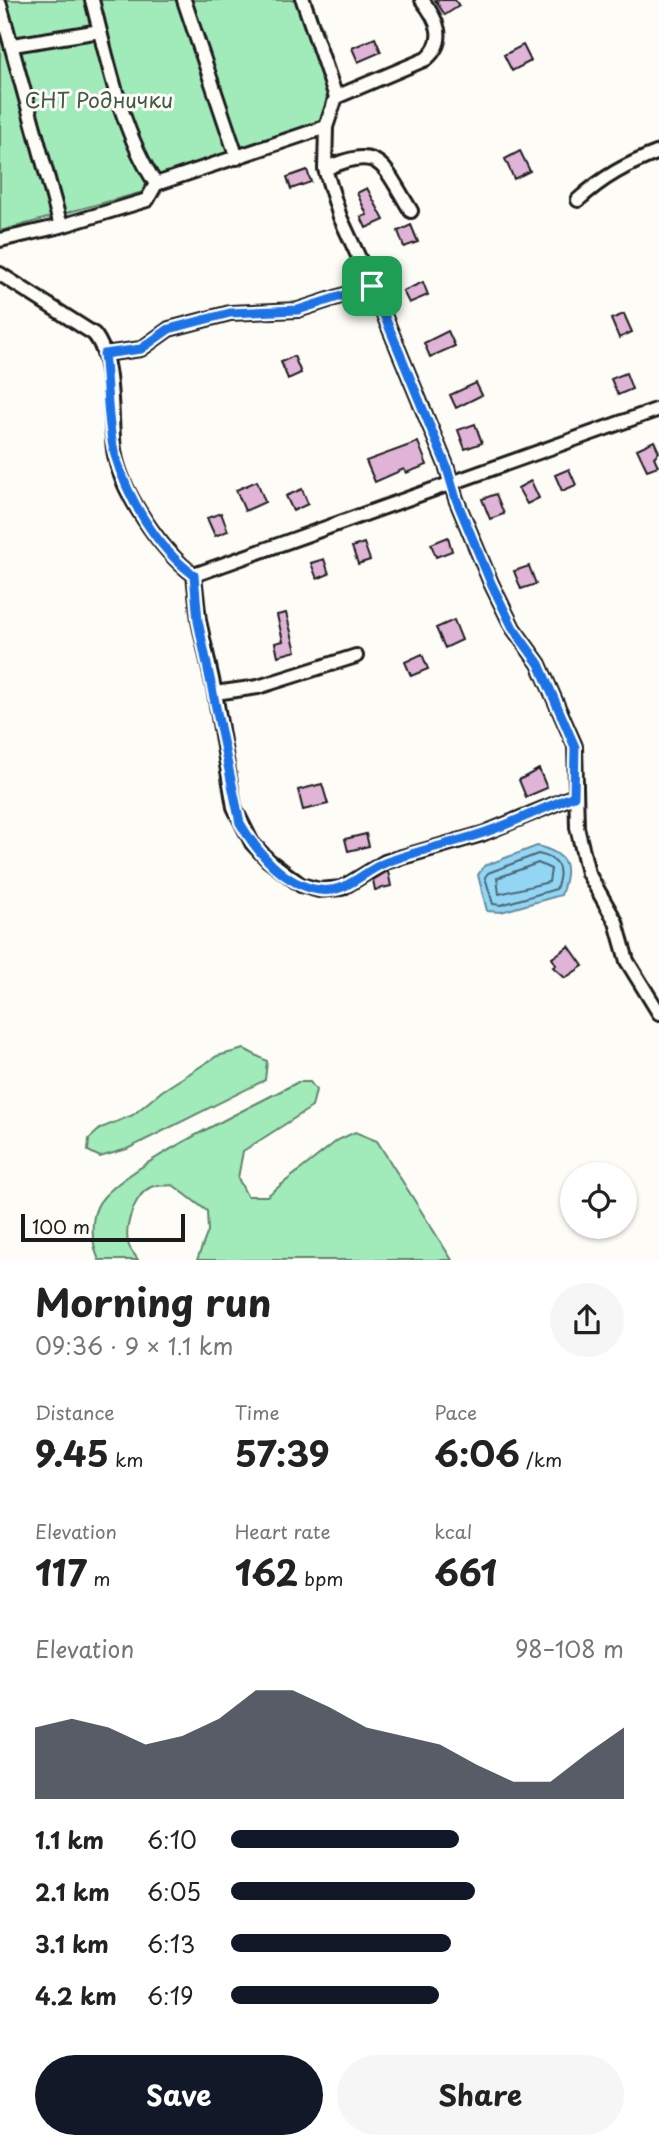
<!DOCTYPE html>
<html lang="en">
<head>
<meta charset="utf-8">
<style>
  body { margin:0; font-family:"Playpen Sans",sans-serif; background:#f6f6f6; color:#222; height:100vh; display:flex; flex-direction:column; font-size:26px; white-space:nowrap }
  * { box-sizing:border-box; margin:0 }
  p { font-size:23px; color:#767676 }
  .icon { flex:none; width:38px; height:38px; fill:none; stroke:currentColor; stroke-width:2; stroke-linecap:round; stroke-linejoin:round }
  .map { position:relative; height:1260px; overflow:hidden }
  .side { display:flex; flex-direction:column; background:#fff; flex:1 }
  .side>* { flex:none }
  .tools { position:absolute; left:560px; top:1162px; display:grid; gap:14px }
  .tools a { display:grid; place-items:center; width:77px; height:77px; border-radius:50%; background:#fff; box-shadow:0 2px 5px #0004; font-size:35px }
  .scale { position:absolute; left:21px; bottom:18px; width:164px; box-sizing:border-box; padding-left:7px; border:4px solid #1c1c1c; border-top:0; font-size:19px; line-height:24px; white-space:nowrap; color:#1c1c1c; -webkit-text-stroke:5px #fdfcf7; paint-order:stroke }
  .pin { position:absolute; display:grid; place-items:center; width:60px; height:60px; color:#fff; margin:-30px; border-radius:14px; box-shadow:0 4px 10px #0006 }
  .round { display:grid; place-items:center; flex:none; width:74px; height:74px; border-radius:37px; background:#f6f6f6 }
  .summary { display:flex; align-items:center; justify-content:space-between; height:119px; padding:0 35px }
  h1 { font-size:38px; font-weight:700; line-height:52px }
  .metrics { display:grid; grid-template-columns:repeat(3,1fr); gap:10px; height:119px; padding:7px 35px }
  .metrics div { display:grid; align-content:center }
  .metrics b { font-size:35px; font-weight:700 }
  .metrics small { font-size:19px; font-weight:400 }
  .metrics p { font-size:19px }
  .chart { height:196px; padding:14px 35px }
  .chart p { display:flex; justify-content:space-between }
  .chart svg { width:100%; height:126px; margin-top:7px; fill:#111827; opacity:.7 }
  .primary-button { display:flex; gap:14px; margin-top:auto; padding:14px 35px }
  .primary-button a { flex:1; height:80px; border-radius:42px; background:#111827; color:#fff; font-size:28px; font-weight:700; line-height:80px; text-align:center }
  .primary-button a+a { background:#f6f6f6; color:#222 }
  ul { padding:0 35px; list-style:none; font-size:23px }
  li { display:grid; grid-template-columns:112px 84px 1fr; align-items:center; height:52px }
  li i { height:18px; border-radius:9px; background:#111827 }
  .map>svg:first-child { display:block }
</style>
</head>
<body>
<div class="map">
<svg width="659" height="1260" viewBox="0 0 659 1260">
  <rect width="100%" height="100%" fill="#fdfcf7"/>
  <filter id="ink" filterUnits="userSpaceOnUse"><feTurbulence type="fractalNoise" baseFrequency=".0143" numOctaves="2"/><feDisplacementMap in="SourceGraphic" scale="14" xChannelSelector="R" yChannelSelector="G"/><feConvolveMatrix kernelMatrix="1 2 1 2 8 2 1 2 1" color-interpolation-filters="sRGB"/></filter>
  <g filter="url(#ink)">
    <!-- green -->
    <path fill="#a1ebba" stroke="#5e846b" stroke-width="2" d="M0,0h311l13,33 -13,8c12,33 24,49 8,82l-156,51 -17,11 -3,7 -143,39z
      M244,1049l23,12 -2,19 -138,69 -27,8 -12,-6 1,-12 12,-11 32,-13 29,-24 55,-35z
      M298,1082h12l6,8 -4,17 -69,44 -5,27 9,18h20l71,-56 17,-8 22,9 75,119h-255l11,-29 -1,-20 -34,-26c-6,1 -16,0 -22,2 -17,8 -28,42 -22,59 2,5 7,10 9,14h-39c-7,-15 -9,-37 -2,-53 15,-36 161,-103 201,-125z"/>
    <!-- water -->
    <path fill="#92d6f4" stroke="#638c9e" stroke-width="2" d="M537,846c32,8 34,20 24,49l-60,17 -14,-1 -9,-36 6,-9z"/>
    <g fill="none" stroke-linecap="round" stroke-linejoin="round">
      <!-- shore -->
      <path stroke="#4b6672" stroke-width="2" d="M538,854c21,4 26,15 18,35l-55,16 -8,-1 -8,-27 3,-4z
        M538,863l13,6 -2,13 -50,12 -2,-16z"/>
    </g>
    <!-- building -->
    <path fill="#e0b4d7" stroke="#1c1c1c" stroke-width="2" d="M435,0h20l4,6 -14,9z
      M375,38l6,14 -23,10 -6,-14z
      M523,45l8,16 -19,10 -8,-16z
      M520,151l10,20 -16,8 -9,-20z
      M307,170l4,12 -20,7 -4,-12z
      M367,188l17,32 -18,8 -5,-11 6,-2 -10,-22z
      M411,225l7,17 -14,5 -6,-16z
      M423,282l5,13 -19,8 -6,-12z
      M624,314l8,18 -13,6 -8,-19z
      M448,331l7,15 -25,11 -6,-14z
      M294,356l7,17 -13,6 -7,-17z
      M626,373l6,16 -14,6 -7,-16z
      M476,383l6,12 -26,13 -6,-13z
      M475,424l7,19 -17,6 -7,-19z
      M654,441l5,11 -5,5 4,9 -11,4 -10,-21z
      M418,442l9,23 -21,8 -2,-4 -29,13 -9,-21z
      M569,469l7,16 -14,6 -7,-16z
      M257,481l8,21 -20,9 -9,-21z
      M531,481l8,17 -12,6 -9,-16z
      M302,489l6,15 -15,7 -7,-15z
      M496,494l8,20 -14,5 -8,-20z
      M221,513l7,18 -13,5 -8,-18z
      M448,537l4,14 -16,6 -5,-13z
      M364,543l6,17 -12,4 -6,-17z
      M324,559l5,15 -12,5 -6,-16z
      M529,566l7,18 -15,5 -7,-18z
      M286,613l10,38 -18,5 -3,-13 8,-2 -6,-26z
      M454,620l8,20 -17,8 -9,-20z
      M422,654l6,15 -17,7 -6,-14z
      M539,769l8,19 -21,9 -7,-17z
      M322,784l6,20 -25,6 -5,-20z
      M366,834l3,12 -21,5 -3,-12z
      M388,871l3,15 -16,4 -2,-10z
      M569,946l14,20 -18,12 -12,-11 3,-2 -4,-7z"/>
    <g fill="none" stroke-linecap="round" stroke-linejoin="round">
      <defs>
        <path id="minor" d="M92,0c16,61 29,131 64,184
          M184,0l53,158
          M0,5l61,221
          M13,45l87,-14
          M336,97l90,-38c22,-19 11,-40 -4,-59
          M326,127l-1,42 15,48 32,69 74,179 10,34 35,84 22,45 26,36 36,82 2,81 11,46 28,49 11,39 32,52
          M325,169c57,-26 58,-3 86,42
          M578,200c25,-23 49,-36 81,-48
          M0,240l61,-14 86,-26 9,-16 170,-57 10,-30 -33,-97
          M0,274l94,60c21,25 16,83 20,116 6,41 47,101 80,125
          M104,354l37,-5 28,-20 61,-16 68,-3 74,-24
          M194,575l5,46 16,72 19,114 18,36 16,17 33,25 18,5 23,-2 43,-26 97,-28 92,-38
          M194,575l465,-166
          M215,693l43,-6 98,-31"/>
      </defs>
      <!-- minor casing -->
      <use href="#minor" stroke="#1c1c1c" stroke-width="18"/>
      <!-- minor -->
      <use href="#minor" stroke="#fdfcf7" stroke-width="12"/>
    </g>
  </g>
  <g fill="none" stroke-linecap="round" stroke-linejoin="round" filter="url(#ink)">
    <defs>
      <path id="route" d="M372,286l74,179 10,34 35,84 22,45 26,36 36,83 -1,49c-31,12 -62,28 -94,38 -31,10 -63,17 -93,28 -24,9 -40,32 -68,28 -35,-5 -62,-38 -79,-67l-42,-202 -4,-46c-37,-27 -66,-76 -79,-120 -8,-28 -7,-71 -11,-101l37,-5 28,-20 61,-16 68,-3z"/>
    </defs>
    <!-- route casing -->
    <use href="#route" stroke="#fff" stroke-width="14"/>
    <!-- route -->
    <use href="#route" stroke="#1a73e8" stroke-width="9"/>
  </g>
  <g text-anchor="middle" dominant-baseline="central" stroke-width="6" stroke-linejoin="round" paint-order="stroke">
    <!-- park labels -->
    <g font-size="21" fill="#445a4b" stroke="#fdfcf7">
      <text x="99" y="99">СНТ Роднички</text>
    </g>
  </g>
</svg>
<div class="tools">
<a><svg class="icon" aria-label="locate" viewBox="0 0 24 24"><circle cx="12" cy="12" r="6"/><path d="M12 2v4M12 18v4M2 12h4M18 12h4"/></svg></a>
</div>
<div class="scale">100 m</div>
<div class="pin" style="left:372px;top:286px;background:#1e9e55"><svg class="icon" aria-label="arrive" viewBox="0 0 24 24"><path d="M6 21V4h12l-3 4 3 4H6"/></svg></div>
</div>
<section class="side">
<div class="summary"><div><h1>Morning run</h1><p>09:36 · 9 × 1.1 km</p></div><a class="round"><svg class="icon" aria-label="share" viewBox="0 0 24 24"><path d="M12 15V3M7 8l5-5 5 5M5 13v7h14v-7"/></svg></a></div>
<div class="metrics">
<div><p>Distance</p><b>9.45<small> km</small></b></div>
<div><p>Time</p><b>57:39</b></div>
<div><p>Pace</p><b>6:06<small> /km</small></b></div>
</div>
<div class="metrics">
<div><p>Elevation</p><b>117<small> m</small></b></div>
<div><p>Heart rate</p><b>162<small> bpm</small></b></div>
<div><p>kcal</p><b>661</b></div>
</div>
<div class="chart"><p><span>Elevation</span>98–108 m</p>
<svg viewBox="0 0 160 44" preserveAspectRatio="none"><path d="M0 44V19L10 16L20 19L30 25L40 22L50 16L60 6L70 6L80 12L90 19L100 22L110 25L120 32L130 38L140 38L150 28L160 19V44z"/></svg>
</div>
<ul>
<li><b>1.1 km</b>6:10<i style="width:58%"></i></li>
<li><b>2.1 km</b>6:05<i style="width:62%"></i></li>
<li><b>3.1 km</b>6:13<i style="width:56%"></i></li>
<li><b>4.2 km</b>6:19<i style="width:53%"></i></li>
</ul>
<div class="primary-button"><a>Save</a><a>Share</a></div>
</section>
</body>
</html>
